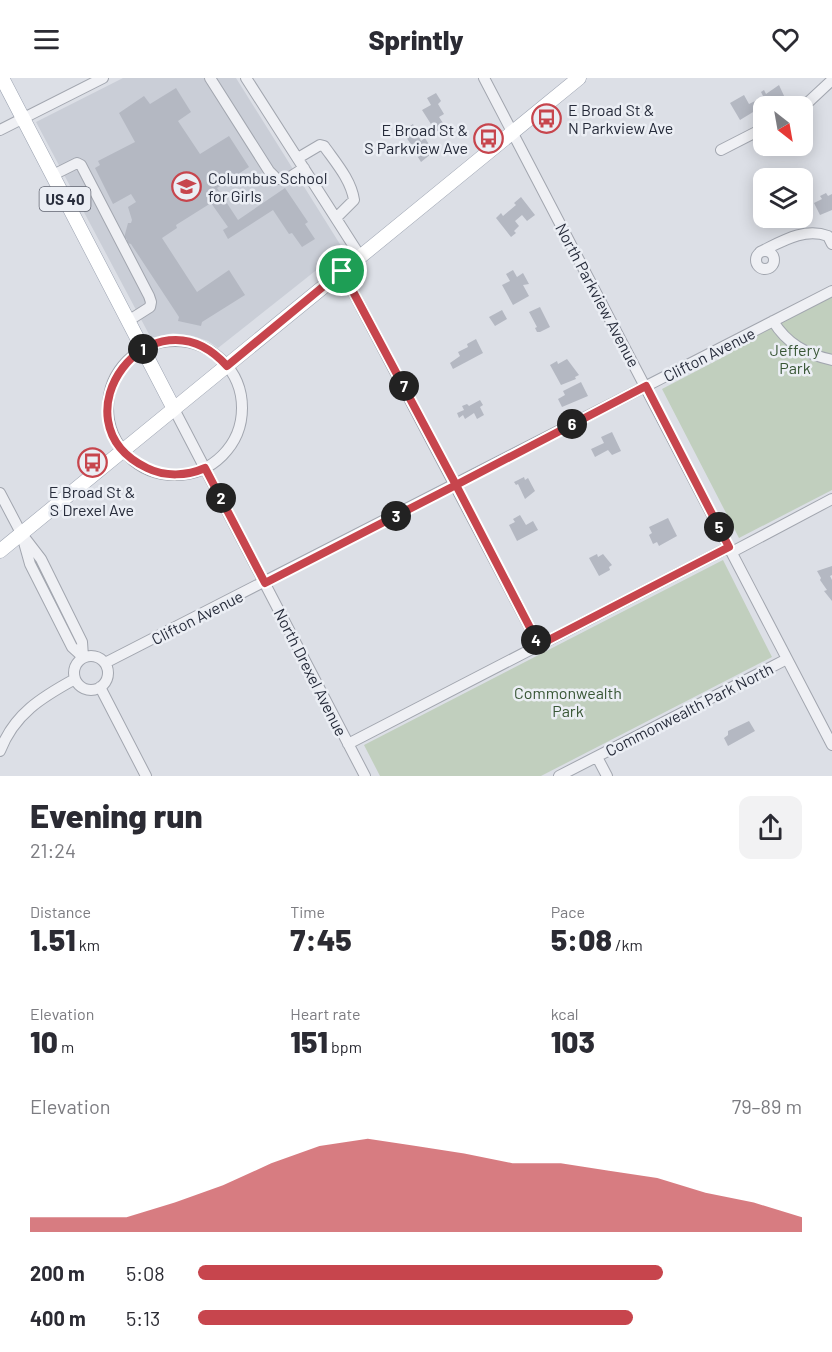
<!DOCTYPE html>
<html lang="en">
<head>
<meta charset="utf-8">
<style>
  body { margin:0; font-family:Barlow,sans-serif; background:#f2f2f3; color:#2b2b33; height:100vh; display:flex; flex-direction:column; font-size:22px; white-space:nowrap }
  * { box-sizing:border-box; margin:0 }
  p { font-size:20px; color:#7c7c81 }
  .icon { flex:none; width:33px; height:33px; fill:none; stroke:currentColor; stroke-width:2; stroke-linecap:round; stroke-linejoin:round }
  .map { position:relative; height:698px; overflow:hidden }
  .side { display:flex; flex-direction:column; background:#fff; flex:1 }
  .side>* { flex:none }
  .needle { width:39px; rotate:149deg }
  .tools { position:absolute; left:753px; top:18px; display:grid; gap:12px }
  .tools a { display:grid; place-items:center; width:60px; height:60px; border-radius:12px; background:#fff; box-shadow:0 3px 15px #0003; font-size:30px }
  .pin { position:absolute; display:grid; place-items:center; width:51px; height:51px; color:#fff; margin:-26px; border:3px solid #fff; border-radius:50%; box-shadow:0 2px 6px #0007 }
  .km { position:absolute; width:30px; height:30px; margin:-15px; border-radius:50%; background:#222; color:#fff; font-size:16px; line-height:30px; text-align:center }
  .round { display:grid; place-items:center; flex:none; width:63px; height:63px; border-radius:12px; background:#f2f2f3 }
  .summary { display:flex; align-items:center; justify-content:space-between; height:102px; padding:0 30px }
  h1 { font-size:33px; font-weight:800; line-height:45px }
  .figures { display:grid; grid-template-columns:repeat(3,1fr); gap:9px; height:102px; padding:6px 30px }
  .figures div { display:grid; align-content:center }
  .figures b { font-size:30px; font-weight:800 }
  .figures small { font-size:16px; font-weight:400 }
  .figures p { font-size:16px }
  .chart { height:168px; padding:12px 30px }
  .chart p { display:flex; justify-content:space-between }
  .chart svg { width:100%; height:108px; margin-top:6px; fill:#c7454d; opacity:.7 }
  ul { padding:0 30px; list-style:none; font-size:20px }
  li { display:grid; grid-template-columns:96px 72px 1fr; align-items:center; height:45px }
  li i { height:15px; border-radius:8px; background:#c7454d }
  header { display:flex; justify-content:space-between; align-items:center; height:78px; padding:0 30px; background:#fff; font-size:27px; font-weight:800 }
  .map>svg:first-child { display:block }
</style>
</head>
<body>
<header><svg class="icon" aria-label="menu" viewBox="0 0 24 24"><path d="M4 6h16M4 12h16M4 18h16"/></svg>Sprintly<svg class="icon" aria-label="heart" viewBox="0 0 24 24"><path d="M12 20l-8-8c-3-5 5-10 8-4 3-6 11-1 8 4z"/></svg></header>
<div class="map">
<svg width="832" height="698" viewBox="0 0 832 698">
  <rect width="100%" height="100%" fill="#dcdfe6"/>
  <!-- built -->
  <path fill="#caced7" d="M123,0h113l107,171 -125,99 -10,-7 -15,-5 -20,-3 -22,5 -115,-216z"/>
  <!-- green -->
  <path fill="#c1cfbe" d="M832,218v194l-93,48 -77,-149 67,-35 14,-12z
    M723,482l49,97 -231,119h-161l-16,-31z"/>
  <!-- building -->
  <path fill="#b4b8c2" d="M779,7l6,13 -4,3 -2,-5 -9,5 2,4 -4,1 -7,-14 3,-2 2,4z
    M176,10l15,24 -13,9 22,33 29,-18 20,31 -32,21 21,32 47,-32 23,34 -3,2 10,15 -13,8 -10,-14 -3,1 -16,-24 -45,29 -5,-9 5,-3 -17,-24 -35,22 1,3 -15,10 35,54 32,-22 16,25 -43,27 -1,4 -23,-5 1,-4 -48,-73 -4,-1v-4l-3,-1 4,-15h3l1,-3 -4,-13 8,-5 -5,-8 -18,10 -18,-36 5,-3 -2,-4 37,-19 -16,-29 25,-17 6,8z
    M436,15l5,8 -3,3 6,10 -5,3 6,9 -9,6 -14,-22 9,-5 -4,-7z
    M744,17l5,9 10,-5 4,7 -23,14 -10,-17z
    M413,46l8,17 4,-3 5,8 2,-2 4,6 -15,12 -5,-8 2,-2 -3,-4 -1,1 -12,-18z
    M826,115l2,3 4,-2v16l-12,5 -6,-12 8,-4 -2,-3z
    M521,119l14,18 -8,6 -5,-6 -7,6 4,5 -5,5 2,2 -5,4 -15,-19 5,-5 2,3 13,-11 -2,-2z
    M513,192l4,7 6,-4 6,11 -6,1 6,11 -16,9 -11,-20 8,-4 -4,-7z
    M540,229l10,20 -10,5h-3l-2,-4 2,-1 -8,-15z
    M502,232l5,9 -12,7 -6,-9z
    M476,261l7,14 -30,16 -3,-6 10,-7 -2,-4 10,-5 -1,-3z
    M567,281l12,16 -4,2 1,2 -15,6 -11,-20 7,-4 1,3z
    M581,304l7,14 -26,11 -4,-8 7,-4 -2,-4z
    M480,322l3,5 -3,2 4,8 -7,4 -3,-6 -9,6 -2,-4 -4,3 -2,-5 7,-3 -2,-4 5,-2 2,2z
    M612,354l9,19 -9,4 -4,-5 -13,7 -4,-8 13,-6 -3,-6z
    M524,399l1,3 3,-2 7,13 -10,8 -7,-15 -2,1 -2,-3z
    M520,437l6,10 7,-4 5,9 -21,11 -8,-16 6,-3 -2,-3z
    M668,440l9,18 -18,10 -2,-4 -4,2 -4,-9 3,-2 -3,-6z
    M597,476l1,3 5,-3 9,11 -3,2 1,3 -11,6 -10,-18z
    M832,488v9l-2,1 2,4v21l-8,-10 3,-1 -7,-10 1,-2 -4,-7z
    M749,643l6,10 -27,15 -4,-8 4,-3v-4z"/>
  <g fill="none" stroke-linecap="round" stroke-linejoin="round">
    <defs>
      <path id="minor" d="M210,0l59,93 8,8h10l17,-11
        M246,0l114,178
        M484,0l348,667
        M802,30l30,-28
        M0,52l103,-52
        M721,72l43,-22
        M298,80l22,-13 4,1c12,17 27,34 30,54l-18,18
        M53,97l24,-12 4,2 68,131 2,6 -1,5 -22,14
        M756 182a9 9 0 1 1 18 0a9 9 0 1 1-18 0Z
        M760,174c21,-10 44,-25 68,-16l4,8
        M342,193l197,374
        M773,243c14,23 33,33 59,39
        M108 330a67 67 0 1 1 134 0a67 67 0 1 1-134 0Z
        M174,331l191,367
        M0,415l21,40 20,26 41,83 1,15
        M23,461l7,25 42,83 11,10
        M732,474l100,-53
        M74 595a17 17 0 1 1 34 0a17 17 0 1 1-34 0Z
        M105,585l727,-372
        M100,609l46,89
        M348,666l381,-197
        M0,673c14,-37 42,-54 75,-72
        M597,679l10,19
        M559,698l228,-117"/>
      <path id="major" d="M2,0l172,331
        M0,473l579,-473"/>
    </defs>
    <!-- minor casing -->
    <use href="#minor" stroke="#a2a6af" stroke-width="12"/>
    <!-- major casing -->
    <use href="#major" stroke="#9ca3b1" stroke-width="15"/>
    <!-- minor -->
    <use href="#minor" stroke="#eff0f4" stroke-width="10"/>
    <!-- major -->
    <use href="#major" stroke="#fff" stroke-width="14"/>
  </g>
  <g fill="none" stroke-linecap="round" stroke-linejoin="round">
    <defs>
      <path id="route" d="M342,193l-115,95c-75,-83 -177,55 -80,102 18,9 40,8 58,0l60,115 191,-98 83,160 190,-98 -83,-161 -190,99 -114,-214"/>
    </defs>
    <!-- route casing -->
    <use href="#route" stroke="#fff" stroke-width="12"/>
    <!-- route -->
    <use href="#route" stroke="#c7454d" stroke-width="8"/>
  </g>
  <!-- icons -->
  <defs>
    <symbol id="bus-ring" viewBox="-11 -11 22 22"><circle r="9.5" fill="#ebeef4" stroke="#c7454d" stroke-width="1.5"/><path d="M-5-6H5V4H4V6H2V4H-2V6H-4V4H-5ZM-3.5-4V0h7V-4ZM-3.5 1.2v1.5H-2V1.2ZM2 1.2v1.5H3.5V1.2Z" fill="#c7454d"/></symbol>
    <symbol id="school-ring" viewBox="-11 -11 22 22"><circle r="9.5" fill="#ebeef4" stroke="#c7454d" stroke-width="1.5"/><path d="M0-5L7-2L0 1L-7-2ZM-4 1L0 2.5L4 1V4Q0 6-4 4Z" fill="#c7454d"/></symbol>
  </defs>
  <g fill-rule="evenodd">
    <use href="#bus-ring" x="530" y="24" width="33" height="33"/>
    <use href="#bus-ring" x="472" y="44" width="33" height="33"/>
    <use href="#school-ring" x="170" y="92" width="33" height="33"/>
    <use href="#bus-ring" x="76" y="368" width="33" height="33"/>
  </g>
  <g text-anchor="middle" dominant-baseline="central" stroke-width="5" stroke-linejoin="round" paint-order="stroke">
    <!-- shield labels -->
    <rect fill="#ebeef4" stroke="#626672" stroke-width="1.5" x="39.5" y="109" width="51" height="24" rx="4.5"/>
    <g font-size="15" font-weight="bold" fill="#272c3b">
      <text x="65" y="121">US 40</text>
    </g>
    <!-- poi labels -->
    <g font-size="16" fill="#272c3b" stroke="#ebeef4" text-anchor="start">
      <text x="568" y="31">E Broad St &amp;<tspan x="568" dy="18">N Parkview Ave</tspan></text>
      <text x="468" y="51" text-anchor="end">E Broad St &amp;<tspan x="468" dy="18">S Parkview Ave</tspan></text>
      <text x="208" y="99">Columbus School<tspan x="208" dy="18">for Girls</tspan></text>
      <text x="92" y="413" text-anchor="middle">E Broad St &amp;<tspan x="92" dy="18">S Drexel Ave</tspan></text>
    </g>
    <!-- street labels -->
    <g font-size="16" fill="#272c3b" stroke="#ebeef4">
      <text transform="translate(598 217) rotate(62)">North Parkview Avenue</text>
      <text transform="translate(709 276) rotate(-27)">Clifton Avenue</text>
      <text transform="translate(197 539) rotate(-27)">Clifton Avenue</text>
      <text transform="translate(311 594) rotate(63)">North Drexel Avenue</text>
      <text transform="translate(689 631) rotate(-27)">Commonwealth Park North</text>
    </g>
    <!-- park labels -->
    <g font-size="16" fill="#385635" stroke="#ebeef4">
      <text x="795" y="271">Jeffery<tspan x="795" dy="18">Park</tspan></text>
      <text x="568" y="614">Commonwealth<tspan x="568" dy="18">Park</tspan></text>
    </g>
  </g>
</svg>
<div class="tools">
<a><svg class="needle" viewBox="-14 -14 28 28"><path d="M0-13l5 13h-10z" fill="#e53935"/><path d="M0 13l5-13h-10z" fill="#7c7c81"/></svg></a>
<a><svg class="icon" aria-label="layers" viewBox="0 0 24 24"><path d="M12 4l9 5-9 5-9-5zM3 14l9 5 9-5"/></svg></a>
</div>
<div class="pin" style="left:342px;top:193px;background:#1e9e55"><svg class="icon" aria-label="arrive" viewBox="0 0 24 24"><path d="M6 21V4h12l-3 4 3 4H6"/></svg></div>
<b class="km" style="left:143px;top:271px">1</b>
<b class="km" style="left:221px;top:420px">2</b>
<b class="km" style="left:396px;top:438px">3</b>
<b class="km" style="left:536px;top:562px">4</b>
<b class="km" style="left:719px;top:449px">5</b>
<b class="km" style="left:572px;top:346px">6</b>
<b class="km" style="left:404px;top:308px">7</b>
</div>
<section class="side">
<div class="summary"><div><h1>Evening run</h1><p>21:24</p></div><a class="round"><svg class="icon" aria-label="share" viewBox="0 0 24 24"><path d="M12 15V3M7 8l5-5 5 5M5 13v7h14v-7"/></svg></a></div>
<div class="figures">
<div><p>Distance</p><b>1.51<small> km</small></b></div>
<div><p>Time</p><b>7:45</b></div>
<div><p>Pace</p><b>5:08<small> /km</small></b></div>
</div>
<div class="figures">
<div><p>Elevation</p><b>10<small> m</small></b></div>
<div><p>Heart rate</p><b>151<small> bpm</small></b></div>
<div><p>kcal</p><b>103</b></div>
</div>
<div class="chart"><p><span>Elevation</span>79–89 m</p>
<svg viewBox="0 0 160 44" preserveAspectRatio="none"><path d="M0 44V38L10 38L20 38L30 32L40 25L50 16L60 9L70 6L80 9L90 12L100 16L110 16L120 19L130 22L140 28L150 32L160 38V44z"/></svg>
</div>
<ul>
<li><b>200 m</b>5:08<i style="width:77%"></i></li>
<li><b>400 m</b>5:13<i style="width:72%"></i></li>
</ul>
</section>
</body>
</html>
